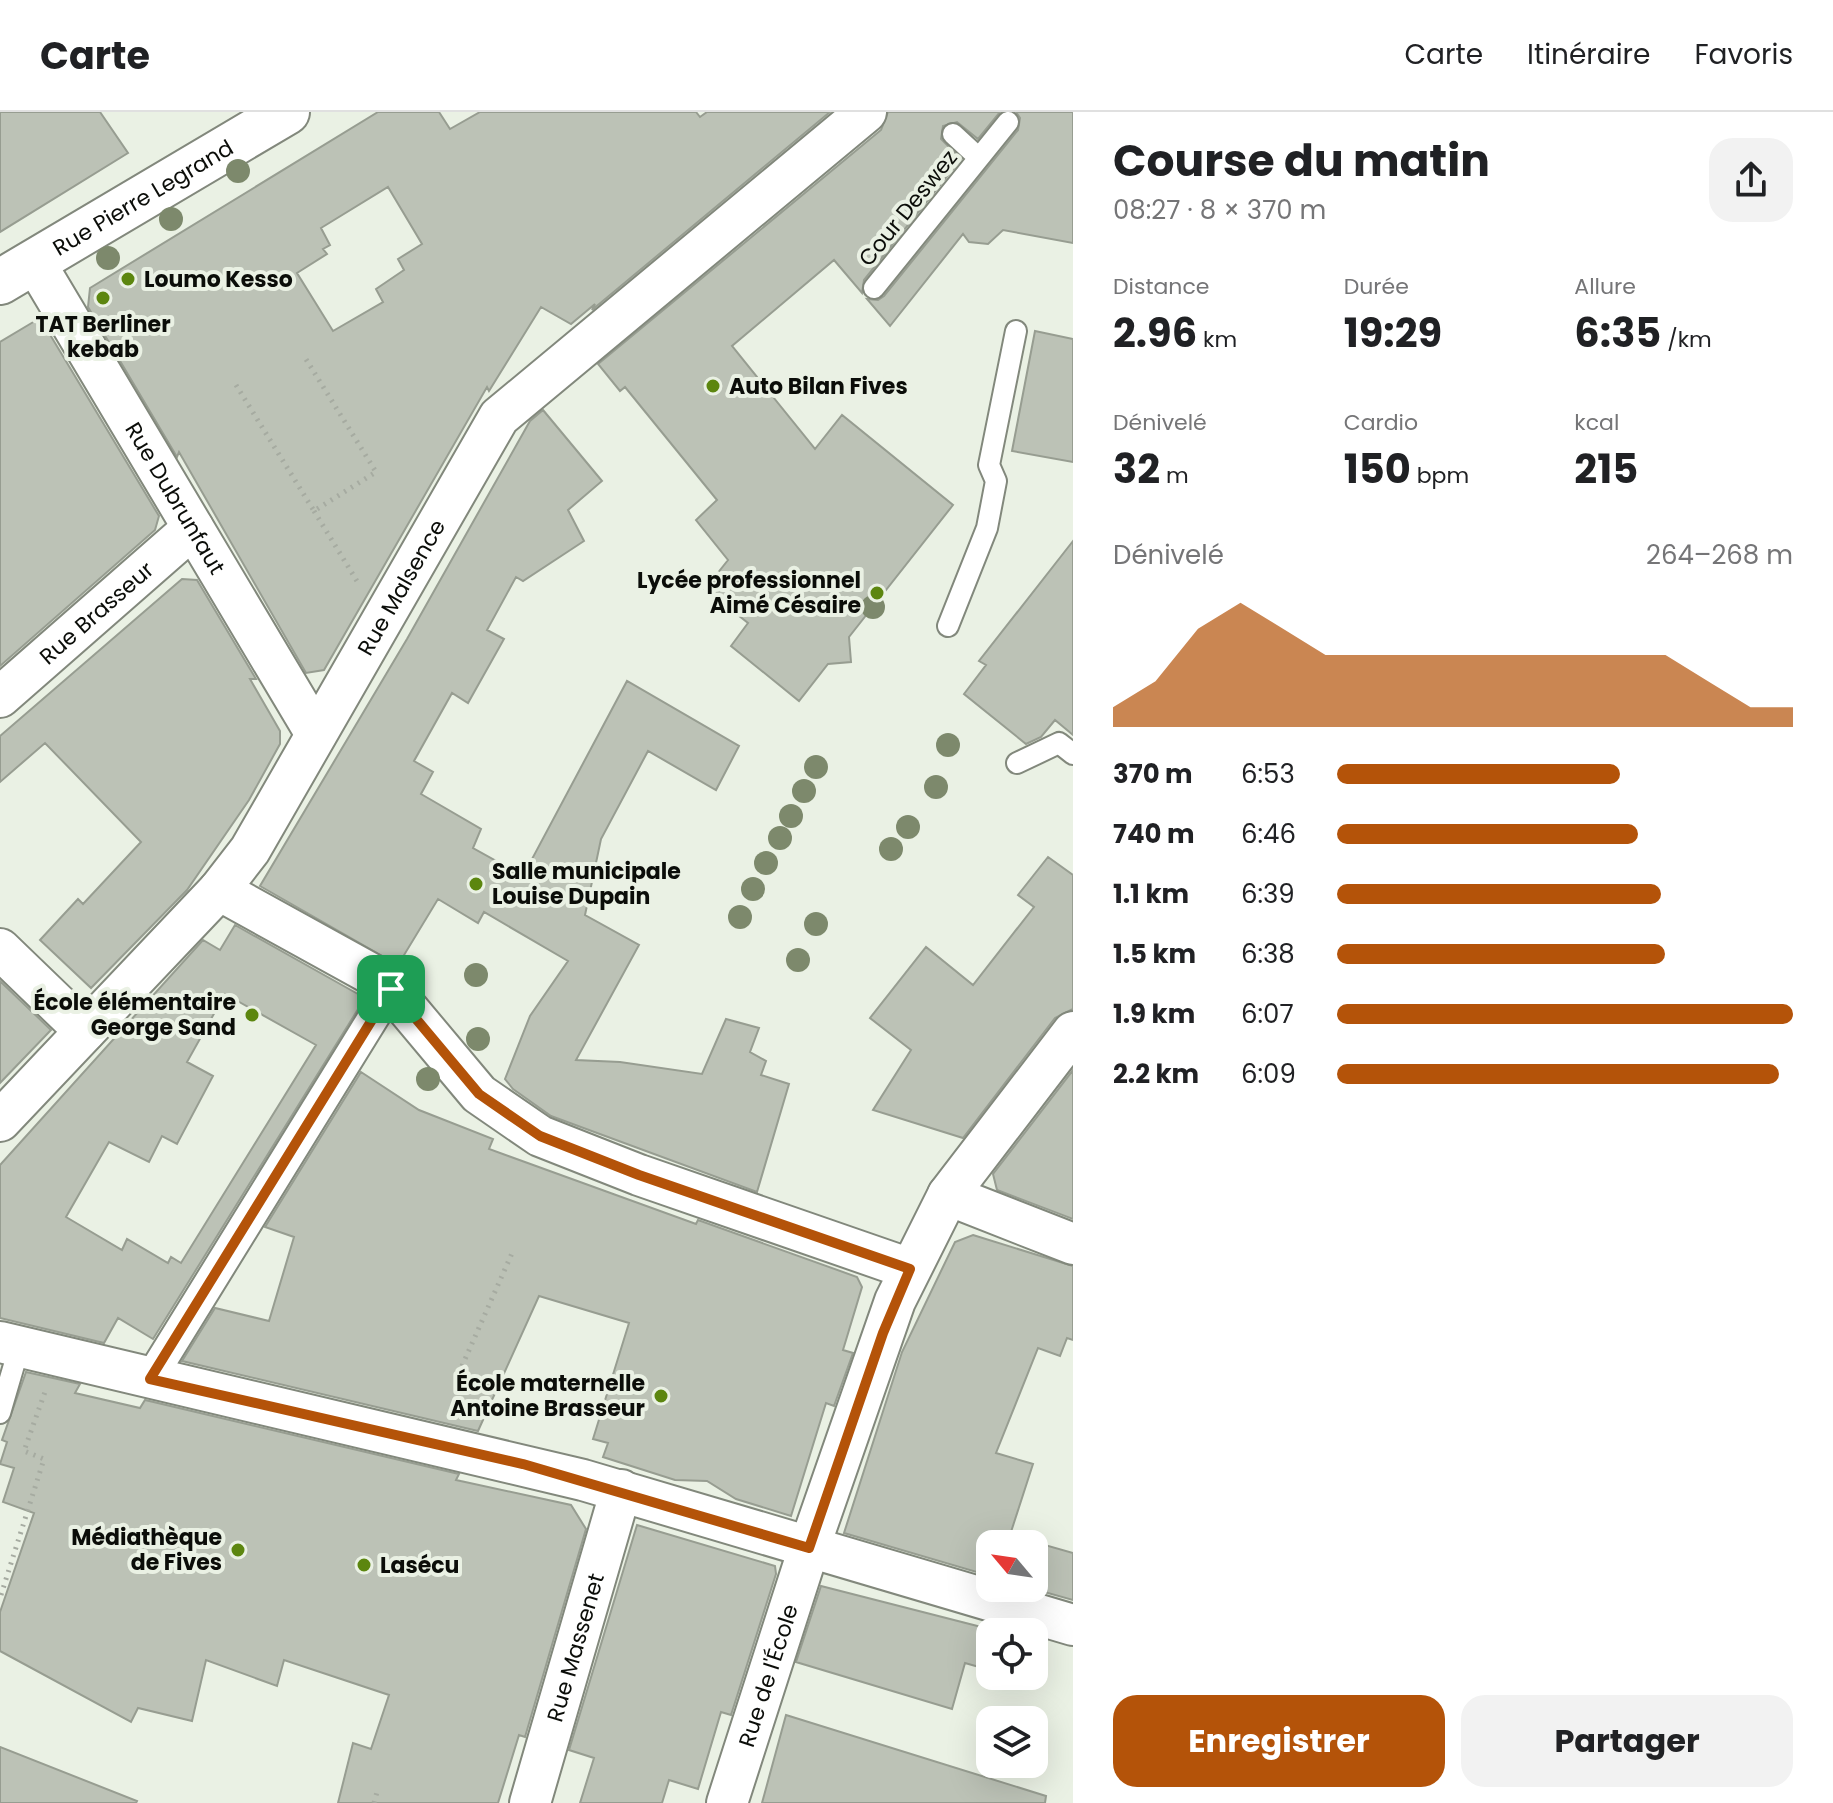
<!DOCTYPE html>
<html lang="fr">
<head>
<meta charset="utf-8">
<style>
  body { margin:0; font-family:Poppins,sans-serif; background:#f2f2f2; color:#202124; height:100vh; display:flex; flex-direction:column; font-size:30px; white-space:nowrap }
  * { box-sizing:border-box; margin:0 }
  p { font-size:26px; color:#757577 }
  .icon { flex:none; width:44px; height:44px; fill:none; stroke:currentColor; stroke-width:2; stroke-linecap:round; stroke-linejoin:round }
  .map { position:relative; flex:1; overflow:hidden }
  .side { display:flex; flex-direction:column; background:#fff; width:760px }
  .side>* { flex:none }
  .needle { width:52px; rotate:299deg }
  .buttons { position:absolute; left:976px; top:1418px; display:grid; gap:16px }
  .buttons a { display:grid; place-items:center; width:72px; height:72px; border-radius:16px; background:#fff; box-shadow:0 8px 32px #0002; font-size:40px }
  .pin { position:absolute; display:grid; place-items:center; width:68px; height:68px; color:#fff; margin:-34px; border-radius:16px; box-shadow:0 4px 12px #0006 }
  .round { display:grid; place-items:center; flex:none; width:84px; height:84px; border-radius:24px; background:#f2f2f2 }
  .overview { display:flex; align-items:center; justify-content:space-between; height:136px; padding:0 40px }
  h1 { font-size:44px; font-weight:700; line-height:60px }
  .stats { display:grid; grid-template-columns:repeat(3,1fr); gap:12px; height:136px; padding:8px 40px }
  .stats div { display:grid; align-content:center }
  .stats b { font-size:40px; font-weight:700 }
  .stats small { font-size:22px; font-weight:400 }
  .stats p { font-size:22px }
  .chart { height:224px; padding:16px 40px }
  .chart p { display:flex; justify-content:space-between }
  .chart svg { width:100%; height:144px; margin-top:8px; fill:#b45309; opacity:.7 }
  .primary-button { display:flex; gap:16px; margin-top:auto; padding:16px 40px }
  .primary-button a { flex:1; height:92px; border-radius:24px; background:#b45309; color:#fff; font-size:32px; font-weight:700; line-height:92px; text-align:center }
  .primary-button a+a { background:#f2f2f2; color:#202124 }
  ul { padding:0 40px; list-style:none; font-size:26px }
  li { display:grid; grid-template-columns:128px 96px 1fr; align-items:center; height:60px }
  li i { height:20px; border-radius:10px; background:#b45309 }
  header { display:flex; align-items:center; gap:48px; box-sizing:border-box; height:112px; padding:0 40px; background:#fff; border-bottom:2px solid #e0e0e0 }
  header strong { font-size:38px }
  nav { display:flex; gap:44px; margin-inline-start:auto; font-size:28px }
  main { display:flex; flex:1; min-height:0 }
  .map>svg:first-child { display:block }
</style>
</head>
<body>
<header>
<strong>Carte</strong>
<nav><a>Carte</a><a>Itinéraire</a><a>Favoris</a></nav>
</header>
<main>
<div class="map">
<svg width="1073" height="1691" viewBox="0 0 1073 1691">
  <rect width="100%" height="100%" fill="#eaf1e4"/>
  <!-- building -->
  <path fill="#bcc2b6" stroke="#979d91" stroke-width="2" fill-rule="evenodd" d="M0,0h100l28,41 -128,79z
    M378,0h61l11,17 30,-17h216l4,5 7,-5h123l-238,198 3,-6 -24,20 -30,-17 -52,84 -2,-4 -163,283 -18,3 -127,-221 -2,5 -89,-150 2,-19zM388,75l34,57 -24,15 6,11 -28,19 7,13 -50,29 -36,-58 30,-19 -4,-5 7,-4 -9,-17z
    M888,0h112l-22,27 -21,-17 -14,4 -2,13 20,20 -97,121 -2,13 -28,-33 -102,86 83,103 27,-34 111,90 -104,132 2,25 -23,2 -29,37 -68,-55 17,-23 -43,-34 23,-29 -32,-40 21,-20 -92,-113 -5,4 -22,-27 283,-234z
    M1016,0h57v131l-70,-13 -15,14 -19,-2 -6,-8 -73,92 -23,-27 11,1 6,-4 134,-166 2,-12z
    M40,206l119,198 -4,14 -155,136v-324z
    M1035,219l38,8v123l-61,-11z
    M543,298l59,71 -34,29 16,31 -61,40 -7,-4 -29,53 17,9 -36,64 -16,-10 -38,68 19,11 -12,22 60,35 -8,19 50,28 104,-195 112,65 -23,44 -68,-39 -47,88 -16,76 54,30 -63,115 44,2 82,12 24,-55 33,9 -9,24 16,9 -5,14 28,9 -32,108 -206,-76 -38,-27 -8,-10 25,-63 38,-55 -84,-49 -6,11 -40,-24 -40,66 -138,-79 147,-247 123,-218z
    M1073,429v194l-18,-15 -14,17 -15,7 -62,-50 22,-29 -7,-4z
    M182,467l15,1 59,99h-6l30,52v13l-31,56 -62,90 -96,98 -51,-48 38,-41 5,5 58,-62 -96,-99 -45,39v-46z
    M1048,745l25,18v134l-18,9 -92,120 -90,-28 38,-60 -41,-32 56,-71 47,38 61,-78 -16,-12z
    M235,813l130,73 -212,341 -35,-21 -14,25 -104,-25v-153l203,-225 17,10zM225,882l91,51 -135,218 -10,-6 -3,6 -41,-24 -5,11 -56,-33 43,-75 40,20 13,-26 15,8 36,-68 -26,-14z
    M0,869l51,49 -51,53z
    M1073,958v149l-76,-29 -4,-16z
    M361,960l58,38 74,29 -4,10 207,75 2,-4 159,57 5,10 -19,63 10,3 -19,53 -8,-3 -35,113 -55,-17 -29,-18 -32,-1 -72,-23 5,-14 -15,-4 36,-116 -90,-27 -61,135 -296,-70 33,-53 54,13 25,-84 -29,-10z
    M973,1123l100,31v74l-6,-2 -7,18 -22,-8 -42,105 37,11 -23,71 63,18v47l-43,-12h4v-44h-44v32l-146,-43 58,-181 53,-110z
    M26,1260l54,12 -5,9 65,15 5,-8 314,74 -3,6 115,25 15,24 -61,208 -6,-2 -21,68h-160l15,-60 18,6 18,-54 -105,-35 -7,26 -71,-26 -14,61 -54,-13 -7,14 -131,-71v-39l34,-99 -31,-11 11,-34 -14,-4 7,-22 -5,-2z
    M637,1413l138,41 1,8 -45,141 -10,-3 -23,77 -29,-9 -7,23h-82l14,-45 -25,-8z
    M821,1474l176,45 -7,1 -3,30 -6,-2 -2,7 -14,-4 -13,46 -156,-47z
    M786,1603l260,81 -1,7h-283z
    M0,1635l137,54 -1,2h-136z"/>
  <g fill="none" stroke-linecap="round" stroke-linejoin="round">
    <defs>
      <path id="service" d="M953,22l26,24
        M874,176l134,-166
        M948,514l39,-98 9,-47 -7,-16 27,-134
        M1017,651l42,-20 14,11
        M0,1301l19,-65"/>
      <path id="pedestrian" d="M150,1267l241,-390"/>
      <g id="minor">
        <path id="s1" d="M34,149l282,473"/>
        <path id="s2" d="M0,585l193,-169"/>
        <path d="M219,778l154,85 18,14 88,105 61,42 99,39 271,94"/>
        <path d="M0,837l85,82"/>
        <path id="s3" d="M0,1009l219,-231 31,-40 249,-433 367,-305"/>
        <path d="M948,1083l125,49"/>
        <path d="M0,1230l583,138 490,145"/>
        <path id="s4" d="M530,1691l91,-313"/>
        <path id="s5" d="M727,1691l82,-255 86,-247 53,-106 125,-163"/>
      </g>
      <g id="secondary">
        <path id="s6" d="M0,170l287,-170"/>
      </g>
    </defs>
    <!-- service casing -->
    <use href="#service" stroke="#82887c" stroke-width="24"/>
    <!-- pedestrian casing -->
    <use href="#pedestrian" stroke="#82887c" stroke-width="34"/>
    <!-- minor casing -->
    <use href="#minor" stroke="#82887c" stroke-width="44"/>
    <!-- secondary casing -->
    <use href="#secondary" stroke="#82887c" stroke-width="48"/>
    <!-- path -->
    <path stroke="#a6aba1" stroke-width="5" stroke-dasharray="2 6" stroke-linecap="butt" d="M236,273l78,126 62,-39 -72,-116
      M314,399l46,75
      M462,1254l51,-115
      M1,1483l43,-136 -20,-8 22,-62
      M374,1691l3,-11"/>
    <!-- service -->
    <use href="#service" stroke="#fff" stroke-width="20"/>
    <!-- pedestrian -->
    <use href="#pedestrian" stroke="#fff" stroke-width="30"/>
    <!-- minor -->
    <use href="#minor" stroke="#fff" stroke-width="40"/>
    <!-- secondary -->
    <use href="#secondary" stroke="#fff" stroke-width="44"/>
  </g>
  <!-- trees -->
  <g fill="#7d896c">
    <circle cx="238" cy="59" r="12"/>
    <circle cx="171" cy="107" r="12"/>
    <circle cx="108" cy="146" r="12"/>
    <circle cx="873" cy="495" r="12"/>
    <circle cx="948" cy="633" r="12"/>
    <circle cx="816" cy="655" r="12"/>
    <circle cx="936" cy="675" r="12"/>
    <circle cx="804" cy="679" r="12"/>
    <circle cx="791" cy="704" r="12"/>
    <circle cx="908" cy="715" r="12"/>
    <circle cx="780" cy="726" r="12"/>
    <circle cx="891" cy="737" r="12"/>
    <circle cx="766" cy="751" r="12"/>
    <circle cx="753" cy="777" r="12"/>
    <circle cx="740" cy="805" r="12"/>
    <circle cx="816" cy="812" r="12"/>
    <circle cx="798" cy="848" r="12"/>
    <circle cx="476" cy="863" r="12"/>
    <circle cx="478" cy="927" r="12"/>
    <circle cx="428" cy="967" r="12"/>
  </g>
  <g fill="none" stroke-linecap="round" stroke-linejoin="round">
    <defs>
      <path id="route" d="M391,877l88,105 61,42 99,39 271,94 -27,64 -74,215 -286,-84 -373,-85z"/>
    </defs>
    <!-- route casing -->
    <use href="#route" stroke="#fff" stroke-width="16"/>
    <!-- route -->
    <use href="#route" stroke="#b45309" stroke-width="10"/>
  </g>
  <!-- markers -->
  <g fill="#5c860f" stroke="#eaf1e4" stroke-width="3">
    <circle cx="128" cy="167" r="8"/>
    <circle cx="103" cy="186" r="8"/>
    <circle cx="713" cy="274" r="8"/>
    <circle cx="877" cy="481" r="8"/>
    <circle cx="476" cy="772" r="8"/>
    <circle cx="252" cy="903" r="8"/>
    <circle cx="661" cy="1284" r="8"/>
    <circle cx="238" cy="1438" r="8"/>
    <circle cx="364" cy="1453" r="8"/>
  </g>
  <g text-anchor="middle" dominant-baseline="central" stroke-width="8" stroke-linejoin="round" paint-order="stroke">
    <!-- street labels -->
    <g font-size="22" fill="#0b0d09" stroke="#eaf1e4">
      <text stroke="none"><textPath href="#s6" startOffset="166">Rue Pierre Legrand</textPath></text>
      <text transform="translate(908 96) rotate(-51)">Cour Deswez</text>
      <text stroke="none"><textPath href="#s1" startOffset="276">Rue Dubrunfaut</textPath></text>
      <text stroke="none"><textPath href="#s3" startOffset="672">Rue Malsence</textPath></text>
      <text stroke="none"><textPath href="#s2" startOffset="128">Rue Brasseur</textPath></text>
      <text stroke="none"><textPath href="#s4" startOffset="162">Rue Massenet</textPath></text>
      <text stroke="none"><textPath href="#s5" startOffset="134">Rue de l'École</textPath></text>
    </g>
    <!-- poi labels -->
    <g font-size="22" font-weight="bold" fill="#0b0d09" stroke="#eaf1e4" text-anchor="start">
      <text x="144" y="167">Loumo Kesso</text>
      <text x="103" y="212" text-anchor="middle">TAT Berliner<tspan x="103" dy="25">kebab</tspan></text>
      <text x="729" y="274">Auto Bilan Fives</text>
      <text x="861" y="468" text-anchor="end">Lycée professionnel<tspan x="861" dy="25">Aimé Césaire</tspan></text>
      <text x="492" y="759">Salle municipale<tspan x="492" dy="25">Louise Dupain</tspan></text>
      <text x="236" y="890" text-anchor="end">École élémentaire<tspan x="236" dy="25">George Sand</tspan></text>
      <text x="645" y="1271" text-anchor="end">École maternelle<tspan x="645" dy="25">Antoine Brasseur</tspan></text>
      <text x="222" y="1425" text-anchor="end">Médiathèque<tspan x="222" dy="25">de Fives</tspan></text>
      <text x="380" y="1453">Lasécu</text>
    </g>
  </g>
</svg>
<div class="buttons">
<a><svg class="needle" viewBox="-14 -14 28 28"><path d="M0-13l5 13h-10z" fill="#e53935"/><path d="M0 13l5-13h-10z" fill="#757577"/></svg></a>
<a><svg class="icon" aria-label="locate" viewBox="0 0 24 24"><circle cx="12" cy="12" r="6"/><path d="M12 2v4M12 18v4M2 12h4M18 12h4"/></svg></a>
<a><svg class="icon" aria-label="layers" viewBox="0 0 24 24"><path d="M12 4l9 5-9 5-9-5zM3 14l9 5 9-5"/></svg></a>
</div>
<div class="pin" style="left:391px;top:877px;background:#1e9e55"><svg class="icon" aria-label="arrive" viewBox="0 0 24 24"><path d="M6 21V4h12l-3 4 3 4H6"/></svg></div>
</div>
<section class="side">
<div class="overview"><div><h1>Course du matin</h1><p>08:27 · 8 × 370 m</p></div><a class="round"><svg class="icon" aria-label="share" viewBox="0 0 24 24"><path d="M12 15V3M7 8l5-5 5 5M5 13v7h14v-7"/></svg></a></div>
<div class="stats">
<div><p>Distance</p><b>2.96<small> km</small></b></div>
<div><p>Durée</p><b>19:29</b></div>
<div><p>Allure</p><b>6:35<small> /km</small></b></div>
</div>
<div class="stats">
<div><p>Dénivelé</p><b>32<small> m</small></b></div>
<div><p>Cardio</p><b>150<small> bpm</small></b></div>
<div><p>kcal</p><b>215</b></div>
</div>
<div class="chart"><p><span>Dénivelé</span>264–268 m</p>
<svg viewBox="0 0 160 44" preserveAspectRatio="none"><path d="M0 44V38L10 30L20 14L30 6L40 14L50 22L60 22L70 22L80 22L90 22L100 22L110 22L120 22L130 22L140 30L150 38L160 38V44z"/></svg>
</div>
<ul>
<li><b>370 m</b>6:53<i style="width:62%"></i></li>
<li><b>740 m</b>6:46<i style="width:66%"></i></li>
<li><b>1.1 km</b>6:39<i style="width:71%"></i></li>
<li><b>1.5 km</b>6:38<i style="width:72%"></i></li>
<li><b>1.9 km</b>6:07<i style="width:100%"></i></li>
<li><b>2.2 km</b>6:09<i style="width:97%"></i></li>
</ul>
<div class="primary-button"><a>Enregistrer</a><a>Partager</a></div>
</section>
</main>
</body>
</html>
